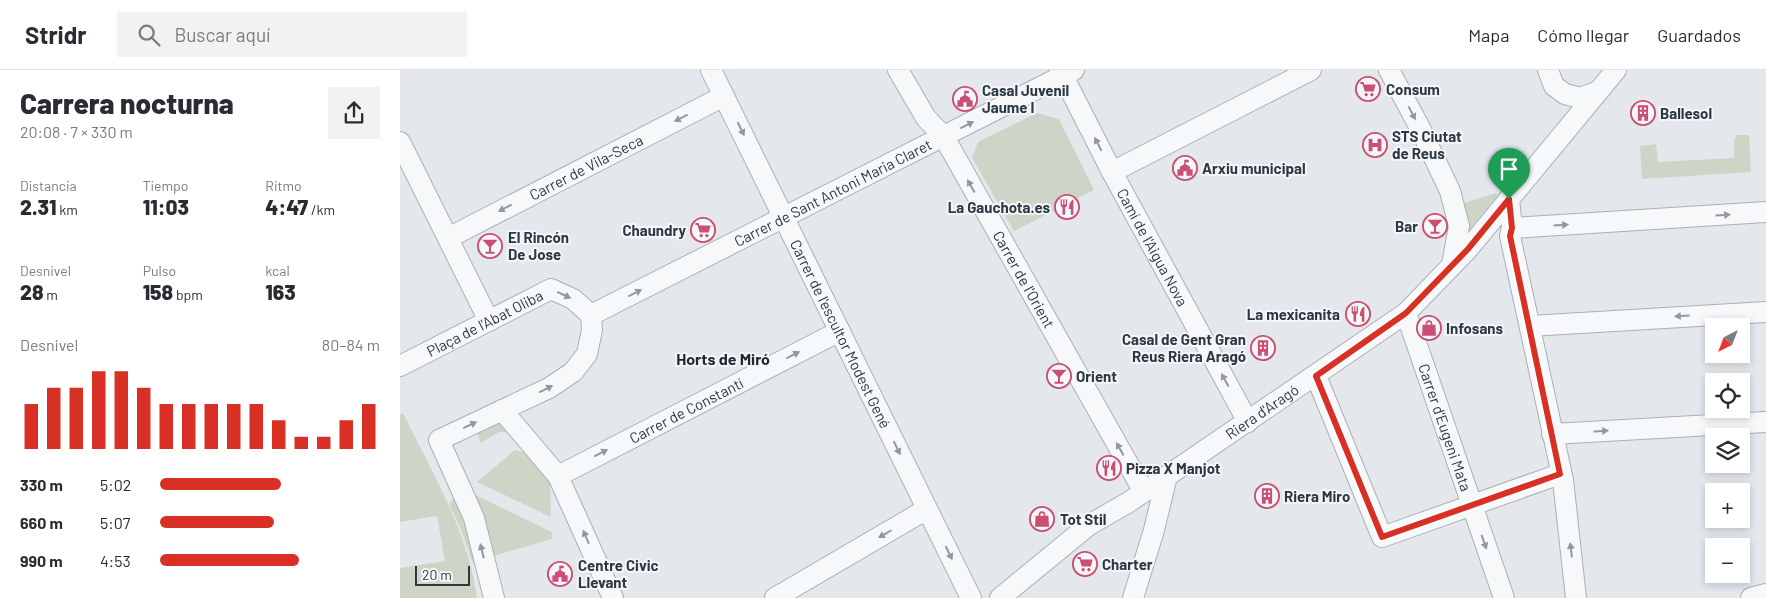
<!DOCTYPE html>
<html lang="es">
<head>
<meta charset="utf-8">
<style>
  body { margin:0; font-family:Barlow,sans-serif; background:#f2f2f3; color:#2b2b33; height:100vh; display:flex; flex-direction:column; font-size:19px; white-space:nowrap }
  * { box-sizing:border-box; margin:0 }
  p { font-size:16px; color:#7c7c81 }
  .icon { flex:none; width:28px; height:28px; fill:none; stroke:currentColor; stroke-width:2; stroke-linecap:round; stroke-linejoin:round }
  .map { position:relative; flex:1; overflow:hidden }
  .drawer { display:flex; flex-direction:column; background:#fff; width:400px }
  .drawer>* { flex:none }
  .needle { width:32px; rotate:222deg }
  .controls { position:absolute; left:1305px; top:248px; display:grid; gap:10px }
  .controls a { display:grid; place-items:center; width:45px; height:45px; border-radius:0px; background:#fff; box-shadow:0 2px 8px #0003; font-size:25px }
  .scale { position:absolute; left:15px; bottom:12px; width:55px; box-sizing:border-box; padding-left:5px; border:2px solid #2c3844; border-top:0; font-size:14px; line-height:18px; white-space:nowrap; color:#2c3844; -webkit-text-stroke:4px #f4f7f9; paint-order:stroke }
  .pin { position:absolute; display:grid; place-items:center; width:42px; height:42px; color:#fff; margin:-51px -21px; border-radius:50% 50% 50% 0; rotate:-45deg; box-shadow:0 0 5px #0007 }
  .pin .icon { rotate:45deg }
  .round { display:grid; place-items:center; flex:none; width:52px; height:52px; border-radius:0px; background:#f2f2f3 }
  .summary { display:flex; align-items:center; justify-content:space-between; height:85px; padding:0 20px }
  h1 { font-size:28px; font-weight:800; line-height:38px }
  .stats { display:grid; grid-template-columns:repeat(3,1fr); gap:8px; height:85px; padding:5px 20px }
  .stats div { display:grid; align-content:center }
  .stats b { font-size:21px; font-weight:800 }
  .stats small { font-size:14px; font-weight:400 }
  .stats p { font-size:14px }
  .chart { height:140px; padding:10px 20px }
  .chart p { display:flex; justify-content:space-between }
  .chart svg { width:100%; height:90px; margin-top:5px; stroke:#d93025; stroke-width:6 }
  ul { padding:0 20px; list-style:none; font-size:16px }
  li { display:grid; grid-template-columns:80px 60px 1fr; align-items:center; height:38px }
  li i { height:12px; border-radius:6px; background:#d93025 }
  header { display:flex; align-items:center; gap:30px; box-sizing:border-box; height:70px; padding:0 25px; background:#fff; border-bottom:1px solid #e1e1e2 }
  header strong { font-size:24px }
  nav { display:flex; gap:28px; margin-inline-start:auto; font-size:18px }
  .search { width:350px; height:45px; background:#f2f2f3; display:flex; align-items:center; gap:12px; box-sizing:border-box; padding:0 18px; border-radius:0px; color:#7c7c81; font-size:19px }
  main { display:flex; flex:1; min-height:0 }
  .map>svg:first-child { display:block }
</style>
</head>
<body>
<header>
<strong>Stridr</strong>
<div class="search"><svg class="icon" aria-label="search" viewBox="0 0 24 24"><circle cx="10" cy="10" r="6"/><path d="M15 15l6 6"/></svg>Buscar aquí</div>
<nav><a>Mapa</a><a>Cómo llegar</a><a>Guardados</a></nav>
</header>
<main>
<section class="drawer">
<div class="summary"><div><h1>Carrera nocturna</h1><p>20:08 · 7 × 330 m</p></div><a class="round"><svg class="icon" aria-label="share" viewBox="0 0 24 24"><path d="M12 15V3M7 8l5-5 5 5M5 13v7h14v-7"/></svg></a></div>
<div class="stats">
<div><p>Distancia</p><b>2.31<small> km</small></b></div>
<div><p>Tiempo</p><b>11:03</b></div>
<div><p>Ritmo</p><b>4:47<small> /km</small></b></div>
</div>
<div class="stats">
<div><p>Desnivel</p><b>28<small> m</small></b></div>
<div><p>Pulso</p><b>158<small> bpm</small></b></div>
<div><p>kcal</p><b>163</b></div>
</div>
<div class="chart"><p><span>Desnivel</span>80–84 m</p>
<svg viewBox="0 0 160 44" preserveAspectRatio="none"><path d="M5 44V22M15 44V14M25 44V14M35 44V6M45 44V6M55 44V14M65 44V22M75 44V22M85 44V22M95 44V22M105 44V22M115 44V30M125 44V38M135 44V38M145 44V30M155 44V22"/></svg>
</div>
<ul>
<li><b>330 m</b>5:02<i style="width:55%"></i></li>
<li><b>660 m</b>5:07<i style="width:52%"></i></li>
<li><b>990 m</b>4:53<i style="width:63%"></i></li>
</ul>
</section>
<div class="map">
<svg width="1366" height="528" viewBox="0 0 1366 528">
  <rect width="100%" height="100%" fill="#e4e8ec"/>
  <!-- green -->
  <path fill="#ccd5c6" d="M637,43l22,6 35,71 -80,41 -42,-73 6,-16z
    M1337,65h12l2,37 -109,7 -2,-33 16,-2 2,18 76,-4v-18z
    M1096,123l2,2 -31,37 -6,-28z
    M3,343c29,60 65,118 74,185h-77v-30l45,-7 -8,-45 -37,6v-107z
    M96,349l20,16 -3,4 -7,-7h-7l-18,11 -6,-14z
    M115,380l13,3 22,30 1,34 -74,-35z
    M67,421l85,41v7l-59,17z
    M55,427l26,65h-9l-10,-30 -13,-28z"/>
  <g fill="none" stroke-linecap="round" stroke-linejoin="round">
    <defs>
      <g id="minor">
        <path id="s1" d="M311,0l260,528"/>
        <path id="s2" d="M498,0l28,48 18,19 200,355"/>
        <path id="s3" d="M660,0l52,102 136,250"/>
        <path d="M989,0l31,58 30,63 9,35 -7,39"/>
        <path d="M1148,0l6,16 11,8 15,4 19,-7"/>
        <path d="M0,72l89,179"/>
        <path d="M712,102l199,-102"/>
        <path d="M1109,129l3,29 -2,8 53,244 13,118"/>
        <path d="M1112,158l254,-16"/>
        <path id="s4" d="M48,168l276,-142"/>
        <path id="s5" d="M1006,243l98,285"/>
        <path id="s6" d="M191,245l483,-245"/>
        <path d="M1130,256l236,-14"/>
        <path id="s7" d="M0,296l151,-77 22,10 18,16 1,15 -5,24 -14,18 -24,16 -110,52 35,78 20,80"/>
        <path d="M916,306l66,161 178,-63"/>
        <path d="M102,340l56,66 55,122"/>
        <path d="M1152,364l214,-12"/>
        <path id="s8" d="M158,406l282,-145"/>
        <path d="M375,528l152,-89"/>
        <path id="s9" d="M600,528l89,-73 40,-23 277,-189 62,-64 148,-179"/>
        <path d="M733,528l21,-68 13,-54"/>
        <path d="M1351,528l15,-4"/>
      </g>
    </defs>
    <!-- minor casing -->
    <use href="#minor" stroke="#a9b0b6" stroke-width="22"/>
    <!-- minor -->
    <use href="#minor" stroke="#f7f8fa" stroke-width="20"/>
  </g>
  <!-- one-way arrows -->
  <defs><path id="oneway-solid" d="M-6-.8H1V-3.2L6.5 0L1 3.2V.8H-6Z" transform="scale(1.25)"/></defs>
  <g fill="#92989f">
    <use href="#oneway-solid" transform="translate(1012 43) rotate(62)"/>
    <use href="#oneway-solid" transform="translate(281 48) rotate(153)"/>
    <use href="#oneway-solid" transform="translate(567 55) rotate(-27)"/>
    <use href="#oneway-solid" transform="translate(341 59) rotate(64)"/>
    <use href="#oneway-solid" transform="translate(698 74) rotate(-117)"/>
    <use href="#oneway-solid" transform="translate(571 116) rotate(-119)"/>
    <use href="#oneway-solid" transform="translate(105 138) rotate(153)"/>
    <use href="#oneway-solid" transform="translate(1323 145) rotate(-4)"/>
    <use href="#oneway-solid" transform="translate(1161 155) rotate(-4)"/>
    <use href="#oneway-solid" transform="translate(235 223) rotate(-27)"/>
    <use href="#oneway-solid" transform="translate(164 225) rotate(25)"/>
    <use href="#oneway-solid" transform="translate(1282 246) rotate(177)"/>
    <use href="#oneway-solid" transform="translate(393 285) rotate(-27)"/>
    <use href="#oneway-solid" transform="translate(825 310) rotate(-119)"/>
    <use href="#oneway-solid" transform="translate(146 319) rotate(-27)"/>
    <use href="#oneway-solid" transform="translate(70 355) rotate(-25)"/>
    <use href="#oneway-solid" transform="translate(1201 361) rotate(-3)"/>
    <use href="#oneway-solid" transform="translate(497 378) rotate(64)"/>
    <use href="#oneway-solid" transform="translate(720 379) rotate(-119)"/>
    <use href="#oneway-solid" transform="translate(201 383) rotate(-27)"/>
    <use href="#oneway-solid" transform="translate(485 464) rotate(150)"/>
    <use href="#oneway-solid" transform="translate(186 467) rotate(-113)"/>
    <use href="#oneway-solid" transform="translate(1084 472) rotate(70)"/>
    <use href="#oneway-solid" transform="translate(1171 480) rotate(-97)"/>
    <use href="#oneway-solid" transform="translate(82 481) rotate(-104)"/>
    <use href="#oneway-solid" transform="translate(549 483) rotate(64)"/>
  </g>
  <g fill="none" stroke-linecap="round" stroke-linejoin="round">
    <defs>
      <path id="route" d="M1109,129l3,29 -2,8 50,238 -178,63 -66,-161 90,-63 62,-64z"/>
    </defs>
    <!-- route casing -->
    <use href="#route" stroke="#fff" stroke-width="10"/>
    <!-- route -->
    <use href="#route" stroke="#d93025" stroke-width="6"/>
  </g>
  <!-- icons -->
  <defs>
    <symbol id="supermarket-ring" viewBox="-11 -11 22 22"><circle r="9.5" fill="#f4f7f9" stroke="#ca4f73" stroke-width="1.5"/><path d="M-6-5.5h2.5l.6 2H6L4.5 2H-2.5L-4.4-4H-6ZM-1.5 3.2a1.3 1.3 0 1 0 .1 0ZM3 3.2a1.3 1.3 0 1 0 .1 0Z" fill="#ca4f73"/></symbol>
    <symbol id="civic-ring" viewBox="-11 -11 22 22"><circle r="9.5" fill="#f4f7f9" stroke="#ca4f73" stroke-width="1.5"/><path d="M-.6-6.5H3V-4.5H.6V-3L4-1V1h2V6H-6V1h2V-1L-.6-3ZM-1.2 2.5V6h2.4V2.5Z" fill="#ca4f73"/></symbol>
    <symbol id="building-ring" viewBox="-11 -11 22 22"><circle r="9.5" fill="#f4f7f9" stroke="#ca4f73" stroke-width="1.5"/><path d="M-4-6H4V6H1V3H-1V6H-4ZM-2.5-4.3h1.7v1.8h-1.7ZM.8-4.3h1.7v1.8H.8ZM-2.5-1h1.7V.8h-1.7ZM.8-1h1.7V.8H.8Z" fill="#ca4f73"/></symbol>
    <symbol id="hospital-ring" viewBox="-11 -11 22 22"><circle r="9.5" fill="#f4f7f9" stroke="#ca4f73" stroke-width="1.5"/><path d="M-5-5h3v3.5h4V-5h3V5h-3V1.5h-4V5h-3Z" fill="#ca4f73"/></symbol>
    <symbol id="restaurant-ring" viewBox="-11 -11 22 22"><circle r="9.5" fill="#f4f7f9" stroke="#ca4f73" stroke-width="1.5"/><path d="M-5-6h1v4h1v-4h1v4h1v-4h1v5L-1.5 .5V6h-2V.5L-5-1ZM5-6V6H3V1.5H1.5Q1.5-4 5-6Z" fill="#ca4f73"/></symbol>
    <symbol id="bar-ring" viewBox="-11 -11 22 22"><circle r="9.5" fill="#f4f7f9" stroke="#ca4f73" stroke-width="1.5"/><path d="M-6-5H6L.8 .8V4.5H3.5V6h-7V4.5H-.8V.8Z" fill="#ca4f73"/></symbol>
    <symbol id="shop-ring" viewBox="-11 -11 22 22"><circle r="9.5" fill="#f4f7f9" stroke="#ca4f73" stroke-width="1.5"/><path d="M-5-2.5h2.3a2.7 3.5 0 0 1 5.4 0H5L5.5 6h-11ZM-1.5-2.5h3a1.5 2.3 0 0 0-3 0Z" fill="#ca4f73"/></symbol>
  </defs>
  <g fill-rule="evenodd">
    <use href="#supermarket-ring" x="954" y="5" width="28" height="28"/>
    <use href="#civic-ring" x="551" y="15" width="28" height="28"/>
    <use href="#building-ring" x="1229" y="29" width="28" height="28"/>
    <use href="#hospital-ring" x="961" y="61" width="28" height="28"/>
    <use href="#civic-ring" x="771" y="84" width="28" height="28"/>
    <use href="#restaurant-ring" x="653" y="123" width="28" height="28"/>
    <use href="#bar-ring" x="1021" y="142" width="28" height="28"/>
    <use href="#supermarket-ring" x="289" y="146" width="28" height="28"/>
    <use href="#bar-ring" x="76" y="162" width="28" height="28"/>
    <use href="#restaurant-ring" x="944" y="230" width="28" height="28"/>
    <use href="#shop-ring" x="1015" y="244" width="28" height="28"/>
    <use href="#building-ring" x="849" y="264" width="28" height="28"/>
    <use href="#bar-ring" x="645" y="292" width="28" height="28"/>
    <use href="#restaurant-ring" x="695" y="384" width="28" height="28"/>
    <use href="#building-ring" x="853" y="412" width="28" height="28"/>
    <use href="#shop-ring" x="628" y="435" width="28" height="28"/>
    <use href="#supermarket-ring" x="671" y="480" width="28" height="28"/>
    <use href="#civic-ring" x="146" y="490" width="28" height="28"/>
  </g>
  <g text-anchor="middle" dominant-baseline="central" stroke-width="4" stroke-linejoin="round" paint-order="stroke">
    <!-- poi labels -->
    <g font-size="15" font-weight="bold" fill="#2c3844" stroke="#f4f7f9" text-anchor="start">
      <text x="986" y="19">Consum</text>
      <text x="582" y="20">Casal Juvenil<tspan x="582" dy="17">Jaume I</tspan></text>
      <text x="1260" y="43">Ballesol</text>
      <text x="992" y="66">STS Ciutat<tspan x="992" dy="17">de Reus</tspan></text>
      <text x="802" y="98">Arxiu municipal</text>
      <text x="650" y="137" text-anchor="end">La Gauchota.es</text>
      <text x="1018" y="156" text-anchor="end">Bar</text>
      <text x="286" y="160" text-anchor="end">Chaundry</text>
      <text x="108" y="167">El Rincón<tspan x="108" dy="17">De Jose</tspan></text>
      <text x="940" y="244" text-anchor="end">La mexicanita</text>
      <text x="1046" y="258">Infosans</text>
      <text x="846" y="269" text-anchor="end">Casal de Gent Gran<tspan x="846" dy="17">Reus Riera Aragó</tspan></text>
      <text x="676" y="306">Orient</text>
      <text x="726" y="398">Pizza X Manjot</text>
      <text x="884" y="426">Riera Miro</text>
      <text x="660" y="449">Tot Stil</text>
      <text x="702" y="494">Charter</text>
      <text x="178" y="495">Centre Civic<tspan x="178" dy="17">Llevant</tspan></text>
    </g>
    <!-- street labels -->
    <g font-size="15" fill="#2c3844" stroke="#f4f7f9">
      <text stroke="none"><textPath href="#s4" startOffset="155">Carrer de Vila-Seca</textPath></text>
      <text stroke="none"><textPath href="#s6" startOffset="271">Carrer de Sant Antoni Maria Claret</textPath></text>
      <text stroke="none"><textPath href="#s3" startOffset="200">Camí de l'Aigua Nova</textPath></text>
      <text stroke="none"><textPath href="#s2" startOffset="245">Carrer de l'Orient</textPath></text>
      <text stroke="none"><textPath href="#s7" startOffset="95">Plaça de l'Abat Oliba</textPath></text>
      <text stroke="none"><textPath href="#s1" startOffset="294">Carrer de l'escultor Modest Gené</textPath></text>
      <text stroke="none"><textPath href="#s8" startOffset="144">Carrer de Constantí</textPath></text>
      <text stroke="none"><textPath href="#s9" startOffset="322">Riera d'Aragó</textPath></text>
      <text stroke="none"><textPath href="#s5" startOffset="121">Carrer d'Eugeni Mata</textPath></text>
    </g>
    <!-- neighbourhood labels -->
    <g font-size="16" font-weight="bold" fill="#1e2935" stroke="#f4f7f9">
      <text x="323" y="288">Horts de Miró</text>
    </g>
  </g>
</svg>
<div class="controls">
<a><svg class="needle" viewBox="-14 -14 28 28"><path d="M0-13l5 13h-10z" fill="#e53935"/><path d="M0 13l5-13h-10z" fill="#7c7c81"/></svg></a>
<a><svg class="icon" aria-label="locate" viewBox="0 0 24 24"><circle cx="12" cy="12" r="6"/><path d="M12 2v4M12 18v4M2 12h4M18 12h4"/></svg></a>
<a><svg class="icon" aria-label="layers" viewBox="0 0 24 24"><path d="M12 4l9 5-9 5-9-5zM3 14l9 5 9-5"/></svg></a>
<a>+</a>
<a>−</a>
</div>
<div class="scale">20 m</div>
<div class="pin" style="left:1109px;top:129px;background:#1e9e55"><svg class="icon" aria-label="arrive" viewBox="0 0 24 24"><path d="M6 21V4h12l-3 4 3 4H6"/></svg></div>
</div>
</main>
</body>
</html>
